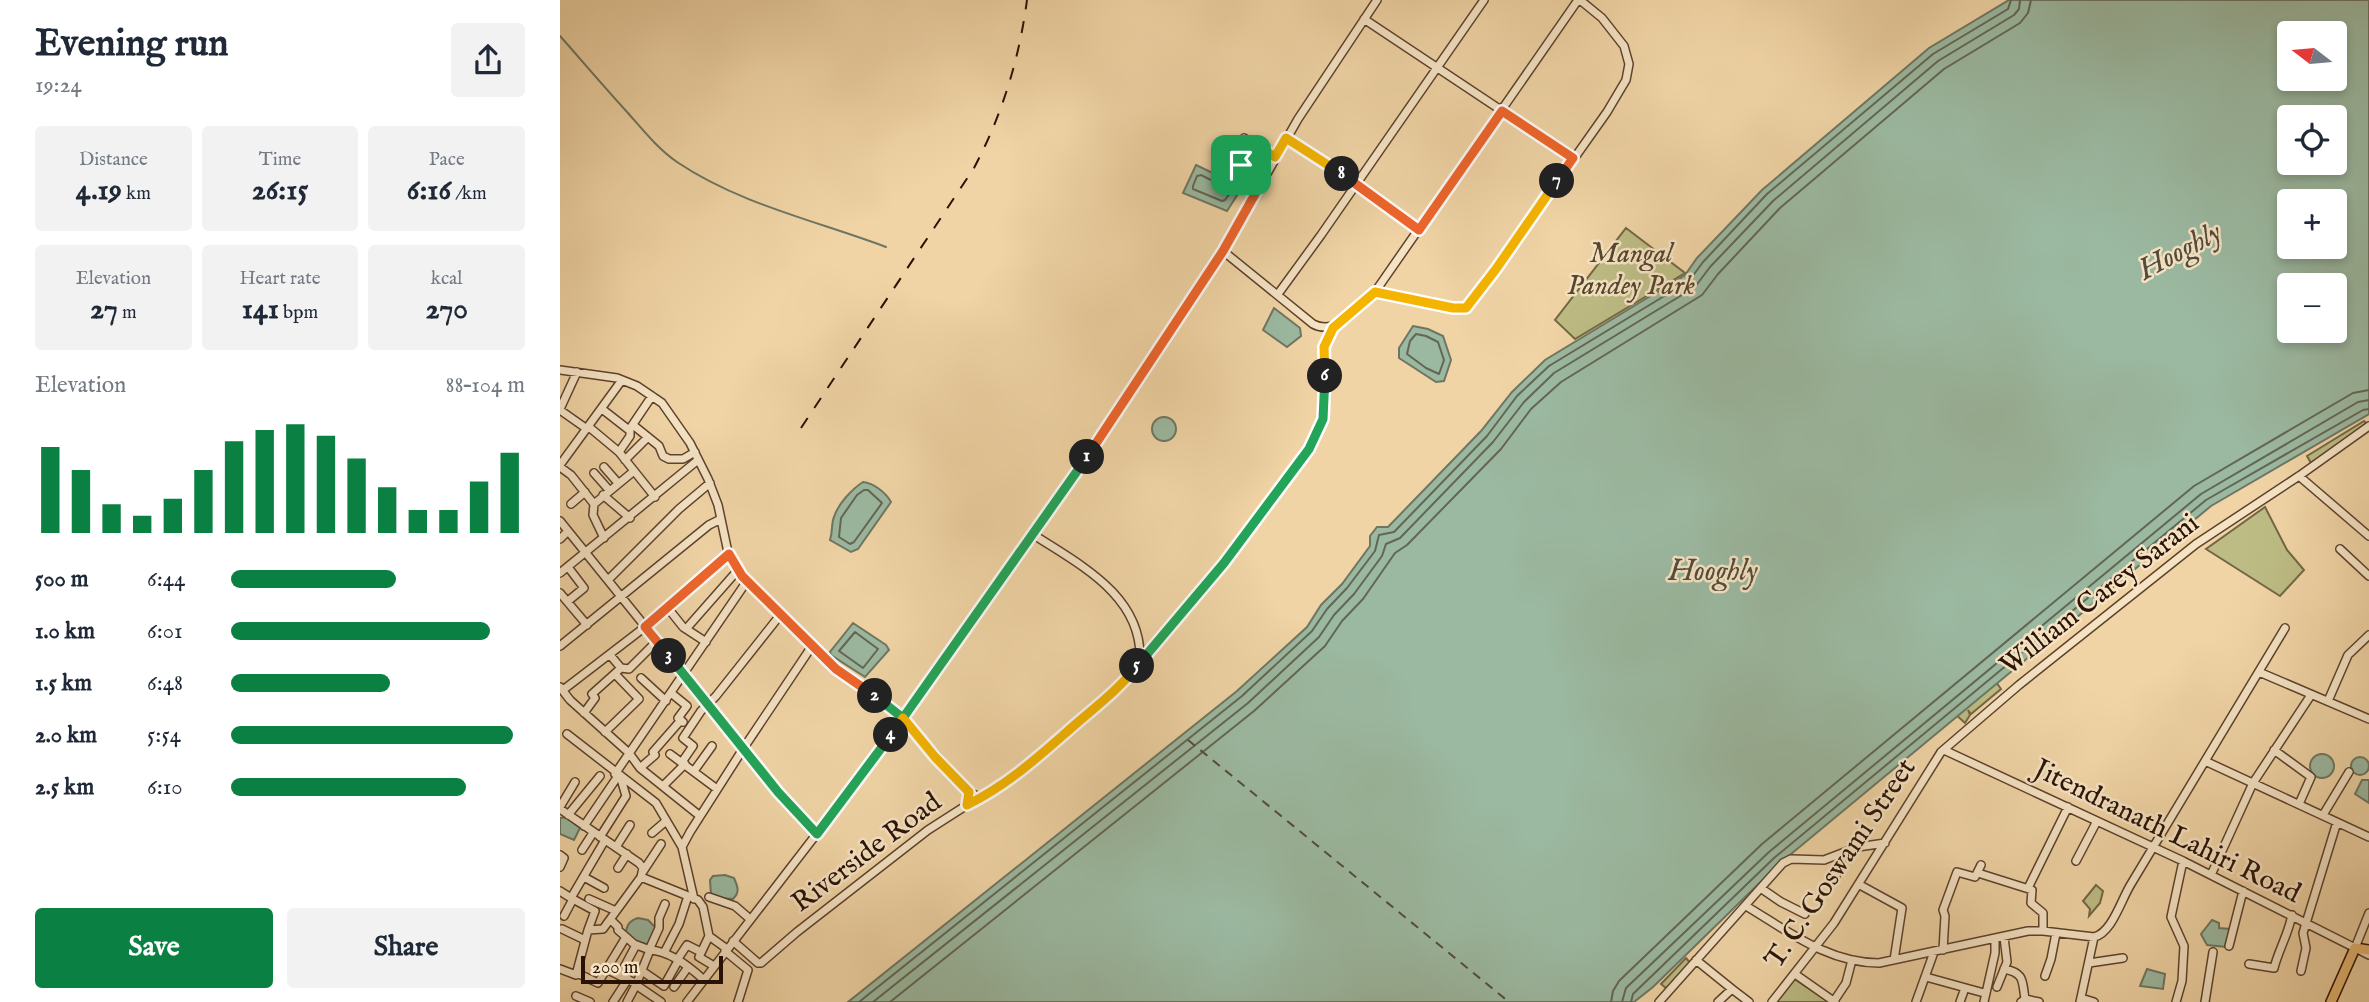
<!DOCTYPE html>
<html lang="en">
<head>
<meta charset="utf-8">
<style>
  body { margin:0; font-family:"IM FELL English",serif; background:#f2f2f3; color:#1f2937; height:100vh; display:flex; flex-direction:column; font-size:26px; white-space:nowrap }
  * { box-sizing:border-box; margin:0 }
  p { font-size:23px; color:#747a83 }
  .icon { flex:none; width:38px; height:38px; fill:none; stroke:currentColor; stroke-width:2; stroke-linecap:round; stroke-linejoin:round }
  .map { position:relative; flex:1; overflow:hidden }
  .side { display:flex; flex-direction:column; background:#fff; width:560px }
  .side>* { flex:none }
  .needle { width:46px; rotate:286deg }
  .tools { position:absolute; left:1717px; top:21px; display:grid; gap:14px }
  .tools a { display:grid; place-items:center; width:70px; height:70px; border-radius:7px; background:#fff; box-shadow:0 4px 10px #0003; font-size:35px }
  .scale { position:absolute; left:21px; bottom:18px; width:142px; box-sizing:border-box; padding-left:7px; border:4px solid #2a1206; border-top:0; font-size:19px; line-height:24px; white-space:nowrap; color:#2a1206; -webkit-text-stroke:5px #f5e3c4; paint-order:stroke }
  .pin { position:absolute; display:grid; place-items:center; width:60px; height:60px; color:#fff; margin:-30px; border-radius:14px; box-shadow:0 4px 10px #0006 }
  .km { position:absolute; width:35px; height:35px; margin:-18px; border-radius:50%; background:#222; color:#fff; font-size:19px; line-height:35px; text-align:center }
  .round { display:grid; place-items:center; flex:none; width:74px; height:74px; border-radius:7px; background:#f2f2f3 }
  .summary { display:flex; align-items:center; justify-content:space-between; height:119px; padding:0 35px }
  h1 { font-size:38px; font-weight:700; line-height:52px }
  .stats { display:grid; grid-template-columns:repeat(3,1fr); gap:10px; height:119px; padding:7px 35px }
  .stats div { display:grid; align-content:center; border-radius:7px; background:#f2f2f3; text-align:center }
  .stats b { font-size:30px; font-weight:700 }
  .stats small { font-size:19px; font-weight:400 }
  .stats p { font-size:19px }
  .chart { height:196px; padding:14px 35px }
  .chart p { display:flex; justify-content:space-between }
  .chart svg { width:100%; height:126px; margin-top:7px; stroke:#0b8043; stroke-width:6 }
  .action { display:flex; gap:14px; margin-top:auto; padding:14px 35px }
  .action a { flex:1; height:80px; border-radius:7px; background:#0b8043; color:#fff; font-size:28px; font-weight:700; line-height:80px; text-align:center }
  .action a+a { background:#f2f2f3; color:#1f2937 }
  ul { padding:0 35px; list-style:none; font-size:23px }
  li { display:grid; grid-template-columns:112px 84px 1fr; align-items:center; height:52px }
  li i { height:18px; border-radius:9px; background:#0b8043 }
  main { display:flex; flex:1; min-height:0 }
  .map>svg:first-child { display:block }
</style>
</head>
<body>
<main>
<section class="side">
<div class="summary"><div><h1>Evening run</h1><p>19:24</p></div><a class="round"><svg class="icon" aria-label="share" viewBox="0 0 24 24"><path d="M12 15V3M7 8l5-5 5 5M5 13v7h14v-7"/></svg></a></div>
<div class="stats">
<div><p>Distance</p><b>4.19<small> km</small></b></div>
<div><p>Time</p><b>26:15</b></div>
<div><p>Pace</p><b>6:16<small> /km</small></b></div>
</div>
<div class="stats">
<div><p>Elevation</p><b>27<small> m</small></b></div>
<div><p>Heart rate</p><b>141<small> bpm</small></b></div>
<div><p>kcal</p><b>270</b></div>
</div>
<div class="chart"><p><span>Elevation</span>88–104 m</p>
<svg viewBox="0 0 160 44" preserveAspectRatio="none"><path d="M5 44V14M15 44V22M25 44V34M35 44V38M45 44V32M55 44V22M65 44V12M75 44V8M85 44V6M95 44V10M105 44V18M115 44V28M125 44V36M135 44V36M145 44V26M155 44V16"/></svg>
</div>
<ul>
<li><b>500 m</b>6:44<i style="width:56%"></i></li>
<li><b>1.0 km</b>6:01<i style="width:88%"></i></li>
<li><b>1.5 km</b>6:48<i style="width:54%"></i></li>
<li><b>2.0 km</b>5:54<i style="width:96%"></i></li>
<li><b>2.5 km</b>6:10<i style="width:80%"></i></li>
</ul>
<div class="action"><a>Save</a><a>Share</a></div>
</section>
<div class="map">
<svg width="1809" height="1002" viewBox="0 0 1809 1002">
  <rect width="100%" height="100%" fill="#f0d4a5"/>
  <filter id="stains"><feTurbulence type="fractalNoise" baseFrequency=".00286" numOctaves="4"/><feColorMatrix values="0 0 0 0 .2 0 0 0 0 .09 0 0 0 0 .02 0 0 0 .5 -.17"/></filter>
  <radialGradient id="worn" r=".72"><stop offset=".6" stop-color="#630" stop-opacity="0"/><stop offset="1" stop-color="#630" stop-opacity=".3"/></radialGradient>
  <!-- green -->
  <path fill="#bdbc84" stroke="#746745" stroke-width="2" d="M1066,228l59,45 -110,66 -20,-19z
    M1804,421l3,3 -56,39 -4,-7z
    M1705,507l22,43 17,20 -24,26 -74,-47z
    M1434,679l7,10 -30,25 -3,-4 2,5 -5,8 -11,-10z
    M1536,885l7,6 -3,12 -11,13 1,-7 -7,-8z
    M1126,958l5,6 -24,25 -6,-5z
    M1233,978l36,24h-53z"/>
  <!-- water -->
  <path fill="#9bb9a1" stroke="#6e7663" stroke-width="2" fill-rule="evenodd" d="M1449,0h360v414l-158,92 -432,358 -126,123 -19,15h-786l389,-311 70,-64 14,-22 21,-21 28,-38v-10l7,-9h11l93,-96 31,-39 33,-32 140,-85 12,-17 65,-68 167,-142zM1729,33h45v46h-45zM1729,117h45v46h-45zM1729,201h45v46h-45zM1729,285h45v46h-45z
    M636,165l42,20 3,4 -14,22 -44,-18z
    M714,308l26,20 1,8 -14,11 -24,-17z
    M853,326l15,3 15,7 8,24 -7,21 -8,1 -37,-24v-10z
    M592 429a12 12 0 1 1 24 0a12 12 0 1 1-24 0Z
    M303,482c11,1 23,11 28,20l-33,47 -7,3 -21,-12c3,-9 1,-16 4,-23 4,-13 18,-28 29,-35z
    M293,623l33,22 3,5 -24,27 -34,-22 -1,-3z
    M1750 766a12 12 0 1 1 24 0a12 12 0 1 1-24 0Z
    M1791 766a9 9 0 1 1 18 0a9 9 0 1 1-18 0Z
    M1802,780h7v23l-14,-9z
    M6,817l14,11 -6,12 -14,-6v-16z
    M165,875l9,3c4,9 6,14 -1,21l-17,-1 -5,-3 -1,-15 3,-4z
    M78,918l10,2 9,9 -6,15 -6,2 -20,-11c2,-9 3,-14 13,-17z
    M1652,920l7,3v5l11,1 1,5 -5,13 -19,-2 -6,-11z
    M1587,969l18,5 -2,15 -23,-3z"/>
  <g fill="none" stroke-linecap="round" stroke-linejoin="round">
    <!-- shore -->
    <path stroke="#626654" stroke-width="2" d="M641,175l28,14 1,4 -5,7 -3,1 -29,-12v-3l4,-10z
      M856,334l10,2 12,6 6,18 -5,14 -13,-6 -19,-14 3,-13z
      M304,490h4l14,13 -28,39 -4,2 -11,-7 2,-19 16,-23z
      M295,632l23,17 -15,19 -24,-17z
      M299,1002l383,-306 70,-65 15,-22 20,-21 28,-37 4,-16 15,-3 93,-96 30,-40 32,-30 140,-85 14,-19 64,-68 166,-140 75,-45 3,-9
      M313,1002l375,-299 71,-66 15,-22 20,-21 28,-38 4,-12 14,-6 93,-96 31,-40 30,-29 141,-86 15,-20 63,-66 165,-140 76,-46 5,-6 1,-9
      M330,1002l364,-291 71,-65 17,-25 21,-22 32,-46 12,-8 94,-96 30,-40 30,-27 141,-87 16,-21 62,-66 164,-139 76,-46 8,-10 3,-13
      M1051,1002l2,-11 6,-10 143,-137 432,-358 159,-93 16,-3
      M1062,1002l4,-14 143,-136 432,-358 157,-92 11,-2
      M1071,1002l2,-8 141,-136 432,-358 157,-90 6,-1"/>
    <!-- stream -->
    <path stroke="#6e7663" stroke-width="2" d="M0,36c23,26 45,52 68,77 15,17 30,36 49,49 62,42 140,59 209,85"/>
    <!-- ferry -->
    <path stroke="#524c3c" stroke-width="2" stroke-dasharray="9 7" stroke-linecap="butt" d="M628,740l321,262"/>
    <defs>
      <path id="minor" d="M804,19l209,139
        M684,138l31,19
        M726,138l70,46 63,46
        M672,158l31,22
        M681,165l13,-21
        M663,251l90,73c24,13 46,-18 62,-32l78,16h13l30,-39 111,-157 19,-32 3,-16 -5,-18 -22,-28 -22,-18
        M815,292l203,-292
        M718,294l43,-59 163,-235
        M0,370l57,8 20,8 25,17 28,40 18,36 10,26 11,52 13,18 94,94 67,49 66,74 8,4h6
        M0,409l17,-37
        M42,409l27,21 23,-34
        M0,410l27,19
        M73,425l26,21 4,10 6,3h14l12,-7
        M29,427l30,25 36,45
        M59,452l11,-16v-7
        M65,460l23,-23
        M0,465l62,-85
        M0,467l11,8 23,29 -1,11 11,23
        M44,467l14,16
        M34,473l15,17
        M1739,476l70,60
        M43,495l27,23
        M11,504l14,-12
        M34,504l40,-33
        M0,521l218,270 39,43
        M474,535c46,30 109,61 106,126
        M0,539l8,-8
        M1780,549l29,27
        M8,567l16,21 -16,13
        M0,573l138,-113
        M48,580l71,-71 31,-26
        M0,593l27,32
        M107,607l16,20 23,15
        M126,629l52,-59
        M0,646l149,-121 12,-6
        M61,668l8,1 28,-28
        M1699,672l110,47
        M81,678l25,23
        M0,687l10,13 59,53 11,15 60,48
        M3,690l82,-63 84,-73
        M111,693l16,13 -9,12 5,4
        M1768,701l20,-46 21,-20
        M24,713l11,-15 -3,-4 29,-26 -11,-13
        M45,732l34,-33 -24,-25
        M7,734l89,69 26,44 12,52
        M1384,750l239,111 186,94
        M1714,750l37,27 -12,27
        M110,754l47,35
        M1645,761l164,76
        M122,762l11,-16 -10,-8 18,-27 15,-15 65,-82
        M80,768l15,-13 -2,-3 28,-32
        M134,771l18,-25
        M103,786l22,-22
        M0,807l15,-25
        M0,809l79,54 4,5 -2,9 57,23 5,7 6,29 18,13
        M8,815l32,-39
        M1763,815l26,-43
        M24,826l34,-50
        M92,833l14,-12
        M40,837l26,-41 -5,-17 -6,-5 132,-193
        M56,847l14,-22
        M122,847l8,-15 53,-83 69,-103
        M22,850l11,-17
        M0,855l4,3 -4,9
        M1516,861l21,-40
        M58,868l9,-14
        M82,873l19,-29
        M1418,873l54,17 -1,13 12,10v18
        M1651,875l42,-92 58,-88
        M24,877l20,11
        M1275,878l10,-26
        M1300,885l42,23 -8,52
        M1468,888l40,-81
        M1202,889l19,13 24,12
        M0,891l11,7 34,-58
        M149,897l26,9 15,13
        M11,898l24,13 -7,19
        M29,899l27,12
        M1186,906c42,25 82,57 133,57l149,-32h15l51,6c18,-4 27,-37 37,-53l154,-256
        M4,916l9,-17
        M51,920l7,7v3l16,14 16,6 -14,35 25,17
        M2,929l23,11
        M149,936l-10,21 15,9
        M173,941l25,22h3l36,-31 131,-102 39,-25 31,-16 31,-23 86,-75 109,-128 90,-123c17,-33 6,-58 10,-92 1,-7 6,-14 9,-20
        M1669,946l14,-55
        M1795,948l14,-35
        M89,950l10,-22v-10l6,-14
        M90,950c20,1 40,17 54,30
        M1383,950l2,-34 -2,-6 14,-38 18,5 6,-12
        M165,951l23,19 -10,32
        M104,953l15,-29 9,-28
        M117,960l10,-15 14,7
        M1136,960l36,29
        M1529,963l34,-5
        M1689,964l25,4c5,-19 14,-33 18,-53
        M0,969l16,6 12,-45 15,-1 38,-52
        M46,969l31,15
        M1444,969c21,4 18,12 21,30
        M82,971l22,15 14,-25
        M1741,971l5,-23 -3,-15 34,-111
        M17,973l21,10 28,-46
        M1235,974l40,28
        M60,975l16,-30
        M1485,976l6,-17 5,-26
        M1366,977l58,16
        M114,987l14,-20
        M1437,987l10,-25 -3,-25
        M16,996l14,6
        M1521,998l13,4
        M1274,1001l12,-18 6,-23
        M53,1002l15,-23
        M67,1002l9,-17
        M127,1002l192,-249 201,-285 143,-217 75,-132 79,-119
        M1099,1002l124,-139 8,-4 33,1 34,-13 27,-4
        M1158,1002l14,-13 17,13
        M1212,1002l62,-79 107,-171 78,-67 177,-141 103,-68 70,-50
        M1356,1002l18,-50
        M1400,1002l5,-14
        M1424,1002l11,-49v-14
        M1461,1002l4,-3 14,3
        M1520,1002l14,-65
        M1616,1002l6,-21 2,-35 -13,-29 12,-56
        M1645,1002l8,-50"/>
      <path id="major" d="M1771,1002l24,-54 14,2"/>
    </defs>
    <!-- minor casing -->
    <use href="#minor" stroke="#5c422e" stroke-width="10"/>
    <!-- major casing -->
    <use href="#major" stroke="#2a1206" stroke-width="12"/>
    <!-- minor -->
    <use href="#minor" stroke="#f5e3c4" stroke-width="7"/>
    <!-- major -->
    <use href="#major" stroke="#e8ba72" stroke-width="9"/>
    <!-- rail -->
    <path stroke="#2a1206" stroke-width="2" stroke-dasharray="12 12" stroke-linecap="butt" d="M241,428l173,-260c28,-53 45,-108 53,-168"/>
  </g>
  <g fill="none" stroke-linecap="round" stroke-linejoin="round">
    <defs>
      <path id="split-1" d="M527,457l136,-206 40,-71 -22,-15"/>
      <path id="split-2" d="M315,696l28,22 184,-261"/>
      <path id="split-3" d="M109,656l-24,-29 84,-73 13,22 94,93 39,27"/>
      <path id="split-4" d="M109,656l109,136 39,42 74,-99"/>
      <path id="split-5" d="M331,735l12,-17 32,39 34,35 -2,13c44,-22 73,-50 110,-82 21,-18 42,-34 60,-57"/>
      <path id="split-6" d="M577,666l87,-103 85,-114 14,-30 2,-43"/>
      <path id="split-7" d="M765,376l-1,-29 9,-19 42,-36 78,16h13l30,-39 61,-88"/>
      <path id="split-8" d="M782,174l77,56 83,-119 71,47 -16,23"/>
      <path id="split-9" d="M681,165l13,-21 21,13 11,-19 56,36"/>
    </defs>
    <!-- split-1 casing -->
    <use href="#split-1" stroke="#fff" stroke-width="14"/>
    <!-- split-2 casing -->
    <use href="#split-2" stroke="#fff" stroke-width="14"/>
    <!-- split-3 casing -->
    <use href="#split-3" stroke="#fff" stroke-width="14"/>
    <!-- split-4 casing -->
    <use href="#split-4" stroke="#fff" stroke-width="14"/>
    <!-- split-5 casing -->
    <use href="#split-5" stroke="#fff" stroke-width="14"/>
    <!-- split-6 casing -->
    <use href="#split-6" stroke="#fff" stroke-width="14"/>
    <!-- split-7 casing -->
    <use href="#split-7" stroke="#fff" stroke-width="14"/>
    <!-- split-8 casing -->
    <use href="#split-8" stroke="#fff" stroke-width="14"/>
    <!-- split-9 casing -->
    <use href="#split-9" stroke="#fff" stroke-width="14"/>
    <!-- split-1 -->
    <use href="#split-1" stroke="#f0652b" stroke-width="9"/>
    <!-- split-2 -->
    <use href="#split-2" stroke="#22a559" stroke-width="9"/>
    <!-- split-3 -->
    <use href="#split-3" stroke="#f0652b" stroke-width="9"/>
    <!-- split-4 -->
    <use href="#split-4" stroke="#22a559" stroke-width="9"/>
    <!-- split-5 -->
    <use href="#split-5" stroke="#f5b400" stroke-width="9"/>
    <!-- split-6 -->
    <use href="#split-6" stroke="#22a559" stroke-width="9"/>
    <!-- split-7 -->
    <use href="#split-7" stroke="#f5b400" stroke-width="9"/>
    <!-- split-8 -->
    <use href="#split-8" stroke="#f0652b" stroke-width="9"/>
    <!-- split-9 -->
    <use href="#split-9" stroke="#f5b400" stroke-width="9"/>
  </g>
  <g text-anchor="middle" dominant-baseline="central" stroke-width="5" stroke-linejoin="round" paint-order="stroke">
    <!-- park labels -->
    <g font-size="28" font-style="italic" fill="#56452c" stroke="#f5e3c4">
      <text x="1071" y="254">Mangal<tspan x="1071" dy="32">Pandey Park</tspan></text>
    </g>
    <!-- street labels -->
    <g font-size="28" fill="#2a1206" stroke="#f5e3c4">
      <text transform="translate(1540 595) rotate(-38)">William Carey Sarani</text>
      <text transform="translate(1607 832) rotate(26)">Jitendranath Lahiri Road</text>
      <text transform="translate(307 853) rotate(-37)">Riverside Road</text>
      <text transform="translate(1281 864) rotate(-56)">T. C. Goswami Street</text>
    </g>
    <!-- water labels -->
    <g font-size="30" font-style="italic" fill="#524c3c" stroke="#f5e3c4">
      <text transform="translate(1620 252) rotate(-28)">Hooghly</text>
      <text x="1153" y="572">Hooghly</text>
    </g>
  </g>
  <rect width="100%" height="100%" filter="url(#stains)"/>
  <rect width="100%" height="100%" fill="url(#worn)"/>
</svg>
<div class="tools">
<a><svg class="needle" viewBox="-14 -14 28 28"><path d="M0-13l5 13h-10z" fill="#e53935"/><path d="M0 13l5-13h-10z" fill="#747a83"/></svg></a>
<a><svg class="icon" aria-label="locate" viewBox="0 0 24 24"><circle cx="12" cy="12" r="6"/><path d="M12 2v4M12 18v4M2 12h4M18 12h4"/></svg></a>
<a>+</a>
<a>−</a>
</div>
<div class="scale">200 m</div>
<div class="pin" style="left:681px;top:165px;background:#1e9e55"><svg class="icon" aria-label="arrive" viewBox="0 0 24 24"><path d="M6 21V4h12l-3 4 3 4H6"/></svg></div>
<b class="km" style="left:527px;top:457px">1</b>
<b class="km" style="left:315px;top:696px">2</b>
<b class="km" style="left:109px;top:656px">3</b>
<b class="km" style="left:331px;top:735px">4</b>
<b class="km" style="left:577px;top:666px">5</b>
<b class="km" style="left:765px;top:376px">6</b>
<b class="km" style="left:997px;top:181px">7</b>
<b class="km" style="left:782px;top:174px">8</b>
</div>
</main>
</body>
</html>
